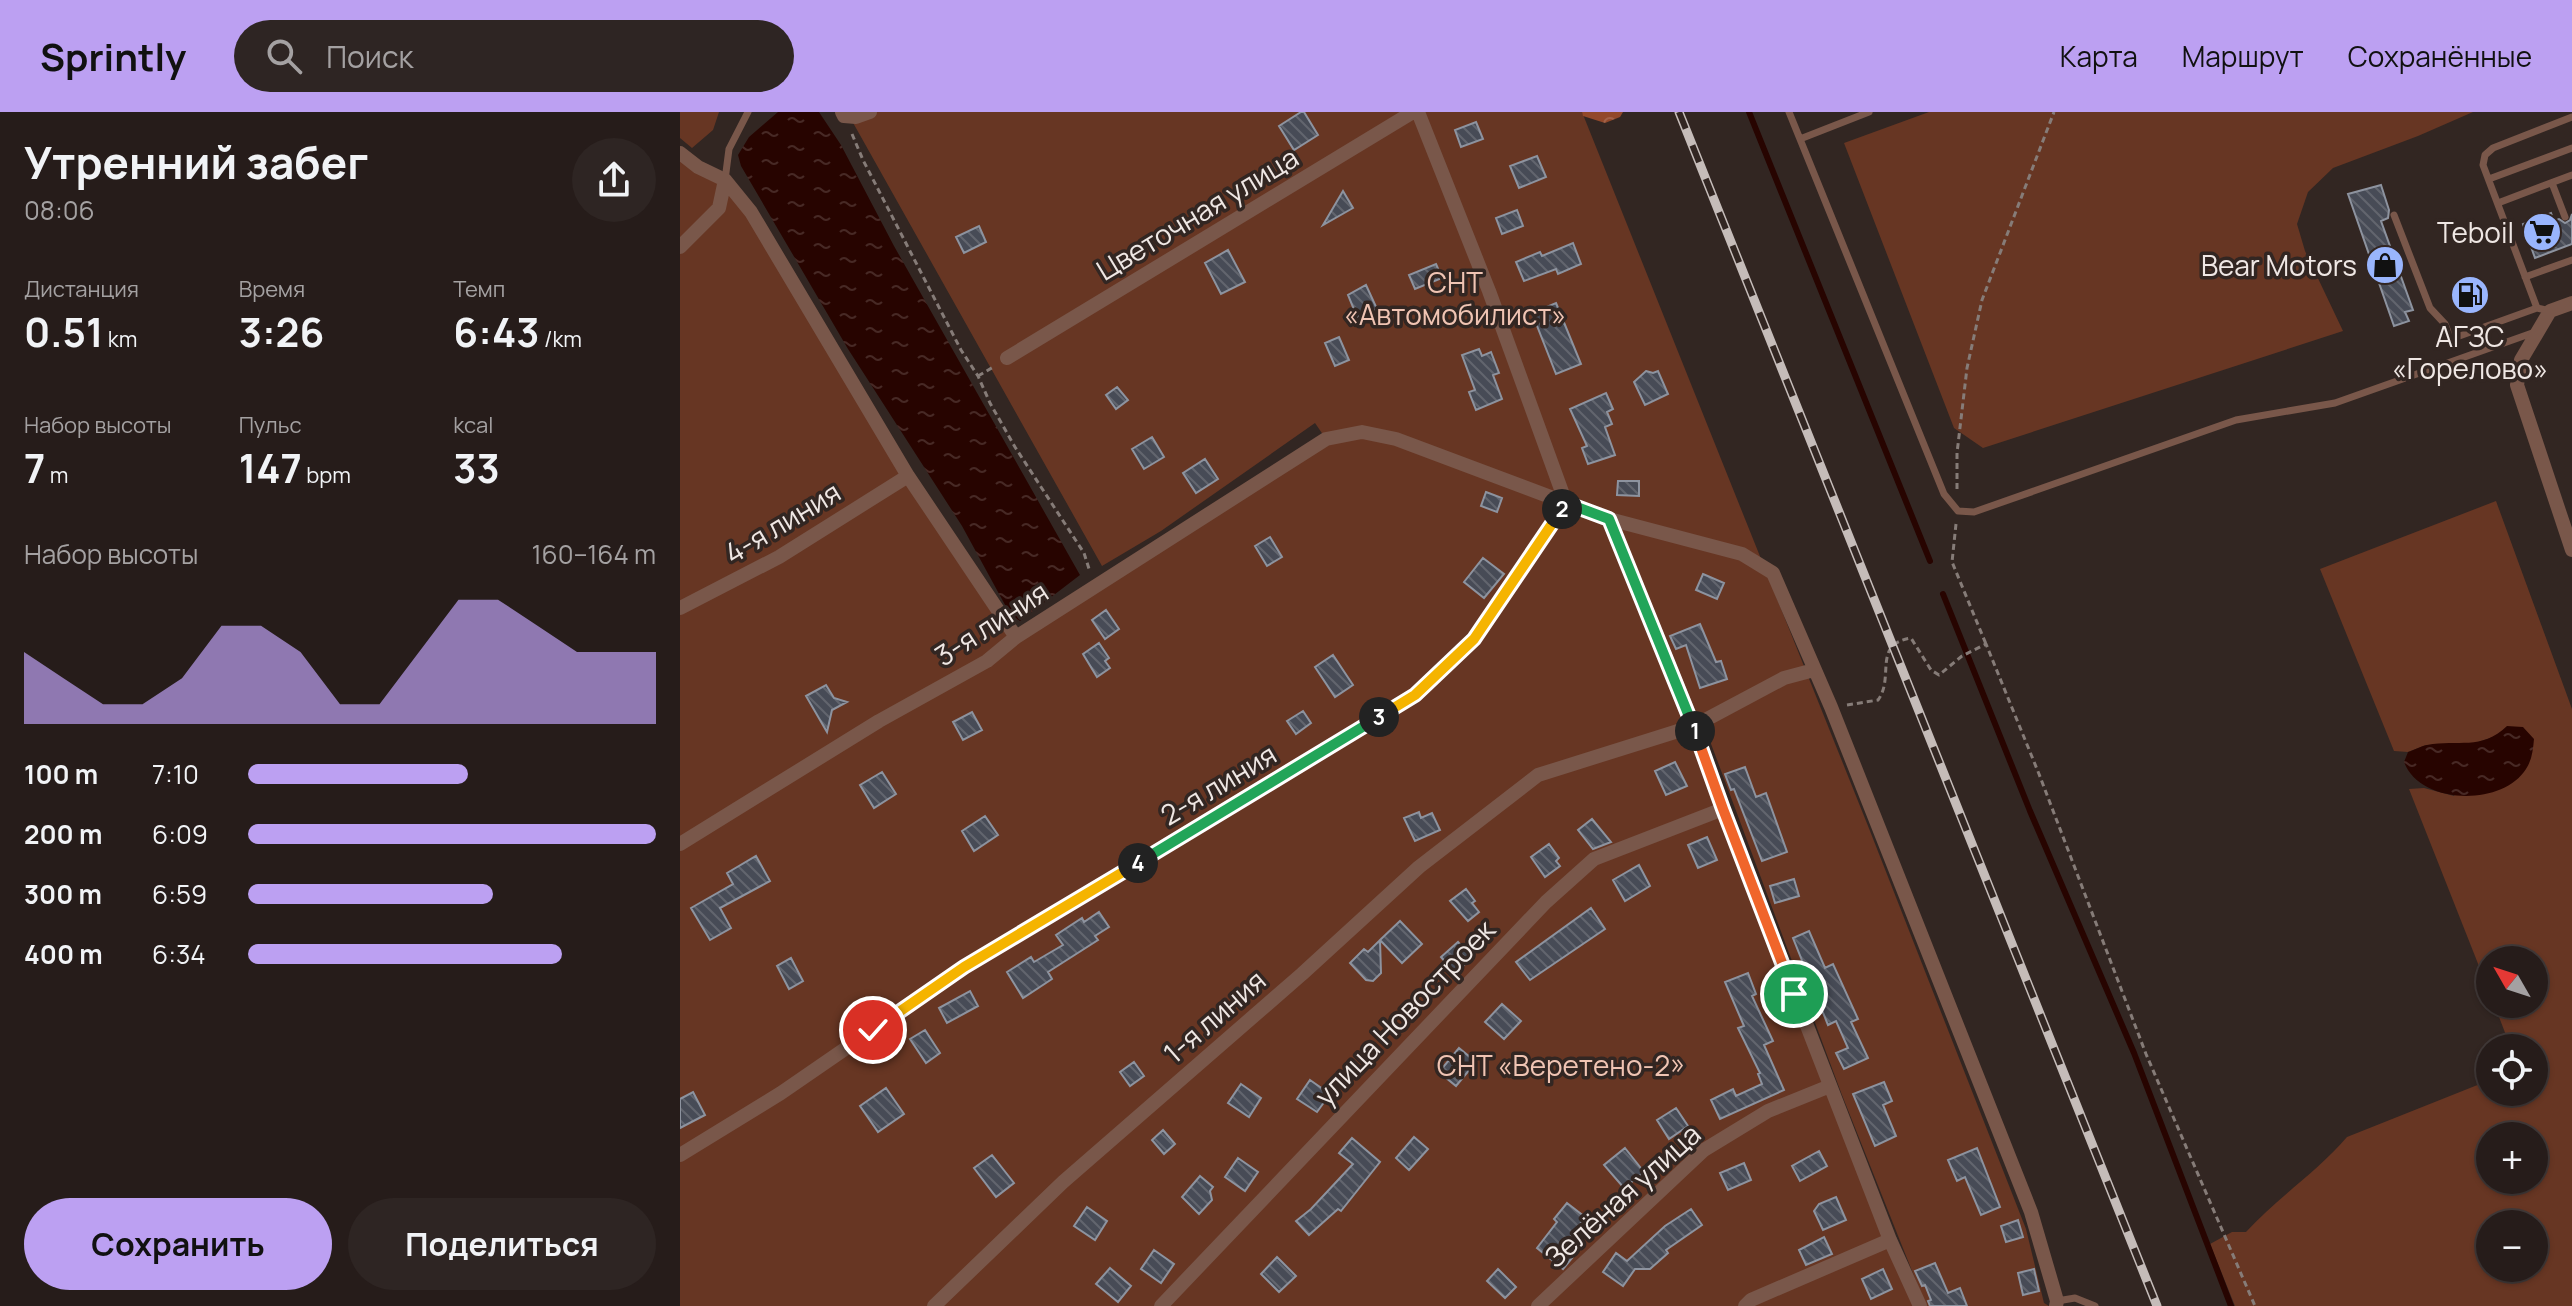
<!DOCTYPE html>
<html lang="ru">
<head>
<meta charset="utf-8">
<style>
  body { margin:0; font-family:Manrope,sans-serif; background:#2e2523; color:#f1f3f6; height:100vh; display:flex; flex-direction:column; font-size:30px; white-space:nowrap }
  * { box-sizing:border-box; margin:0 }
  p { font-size:26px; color:#a4a1a2 }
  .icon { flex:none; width:44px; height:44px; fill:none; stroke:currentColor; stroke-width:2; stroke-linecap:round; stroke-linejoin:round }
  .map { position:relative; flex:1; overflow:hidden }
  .sheet { display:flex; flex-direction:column; background:#261c1a; width:680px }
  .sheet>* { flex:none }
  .needle { width:52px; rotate:309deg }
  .fabs { position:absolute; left:1796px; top:834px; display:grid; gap:16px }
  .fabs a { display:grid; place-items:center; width:72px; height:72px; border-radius:50%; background:#261c1a; box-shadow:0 2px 6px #0004,0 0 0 2px #423a39; font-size:40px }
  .pin { position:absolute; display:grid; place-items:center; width:68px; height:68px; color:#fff; margin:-34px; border:4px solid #fff; border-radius:50%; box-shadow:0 2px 8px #0007 }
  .km { position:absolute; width:40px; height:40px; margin:-20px; border-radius:50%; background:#222; color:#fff; font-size:22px; line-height:40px; text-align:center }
  .round { display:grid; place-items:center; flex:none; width:84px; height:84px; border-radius:42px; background:#2e2523 }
  .headline { display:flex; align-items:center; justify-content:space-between; height:136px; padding:0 24px }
  h1 { font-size:44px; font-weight:700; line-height:60px }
  .metrics { display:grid; grid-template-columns:repeat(3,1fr); gap:12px; height:136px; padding:8px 24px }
  .metrics div { display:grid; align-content:center }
  .metrics b { font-size:40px; font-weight:700 }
  .metrics small { font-size:22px; font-weight:400 }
  .metrics p { font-size:22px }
  .chart { height:224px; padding:16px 24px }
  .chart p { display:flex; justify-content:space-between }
  .chart svg { width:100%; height:144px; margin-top:8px; fill:#bca0f2; opacity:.7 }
  .action { display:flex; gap:16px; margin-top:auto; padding:16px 24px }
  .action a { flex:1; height:92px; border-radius:48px; background:#bca0f2; color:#111; font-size:32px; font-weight:700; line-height:92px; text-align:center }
  .action a+a { background:#2e2523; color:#f1f3f6 }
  ul { padding:0 24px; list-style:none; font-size:26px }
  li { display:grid; grid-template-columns:128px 96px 1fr; align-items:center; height:60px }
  li i { height:20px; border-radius:10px; background:#bca0f2 }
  header { display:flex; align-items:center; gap:48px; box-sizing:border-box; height:112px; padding:0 40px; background:#bca0f2; color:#111 }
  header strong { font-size:38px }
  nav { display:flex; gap:44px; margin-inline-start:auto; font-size:28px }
  .search { width:560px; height:72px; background:#2e2523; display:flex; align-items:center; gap:20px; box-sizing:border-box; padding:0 28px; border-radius:44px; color:#a4a1a2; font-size:30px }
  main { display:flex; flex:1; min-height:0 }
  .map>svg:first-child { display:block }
</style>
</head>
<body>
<header>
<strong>Sprintly</strong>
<div class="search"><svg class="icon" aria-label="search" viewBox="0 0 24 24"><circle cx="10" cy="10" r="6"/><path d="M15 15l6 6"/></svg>Поиск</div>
<nav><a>Карта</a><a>Маршрут</a><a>Сохранённые</a></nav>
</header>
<main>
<section class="sheet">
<div class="headline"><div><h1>Утренний забег</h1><p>08:06</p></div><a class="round"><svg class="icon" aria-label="share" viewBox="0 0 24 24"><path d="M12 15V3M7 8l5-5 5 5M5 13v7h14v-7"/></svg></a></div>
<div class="metrics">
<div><p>Дистанция</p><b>0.51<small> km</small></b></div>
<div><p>Время</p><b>3:26</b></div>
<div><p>Темп</p><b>6:43<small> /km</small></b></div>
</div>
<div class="metrics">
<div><p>Набор высоты</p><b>7<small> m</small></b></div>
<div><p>Пульс</p><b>147<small> bpm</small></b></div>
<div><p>kcal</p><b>33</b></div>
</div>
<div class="chart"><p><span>Набор высоты</span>160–164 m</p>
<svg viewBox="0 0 160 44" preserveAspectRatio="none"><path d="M0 44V22L10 30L20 38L30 38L40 30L50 14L60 14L70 22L80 38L90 38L100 22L110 6L120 6L130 14L140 22L150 22L160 22V44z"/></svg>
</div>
<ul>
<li><b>100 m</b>7:10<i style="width:54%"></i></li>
<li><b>200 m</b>6:09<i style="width:100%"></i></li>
<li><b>300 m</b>6:59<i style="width:60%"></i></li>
<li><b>400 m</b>6:34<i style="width:77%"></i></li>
</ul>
<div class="action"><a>Сохранить</a><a>Поделиться</a></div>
</section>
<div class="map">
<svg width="1892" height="1194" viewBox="0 0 1892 1194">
  <defs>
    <pattern id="forest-crowns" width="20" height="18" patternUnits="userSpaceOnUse" patternTransform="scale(2)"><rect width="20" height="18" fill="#92482a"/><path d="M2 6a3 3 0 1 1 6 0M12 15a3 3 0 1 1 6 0" fill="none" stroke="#a26249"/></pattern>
    <pattern id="water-ripples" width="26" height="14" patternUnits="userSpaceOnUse" patternTransform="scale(2)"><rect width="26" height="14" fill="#270400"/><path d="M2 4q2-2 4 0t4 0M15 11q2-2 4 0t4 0" fill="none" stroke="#472925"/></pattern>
    <pattern id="building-back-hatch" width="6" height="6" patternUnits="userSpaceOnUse" patternTransform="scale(2)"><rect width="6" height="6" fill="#474b56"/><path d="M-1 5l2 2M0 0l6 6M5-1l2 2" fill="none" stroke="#62656e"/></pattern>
  </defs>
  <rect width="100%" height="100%" fill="#322622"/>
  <!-- green -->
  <path fill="#673623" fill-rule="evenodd" d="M0,0h39l-6,18 -21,18 -12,-10z
    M167,0h735l288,719 156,398 18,74 5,3h-123l-84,-211 -135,-362 -12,-7 225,580h-1240v-1153l45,27 291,457 310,-198 -11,-16 -154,108 -59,35z
    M1249,0h544l-55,24 -85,32 -25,24 -11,32 8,27 38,80 -360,117 -29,-20 -110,-285z
    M1816,389l76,208v597h-337l-25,-62 22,-12h14c31,-34 71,-60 101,-95l143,-57v12h44v-44h-23l-17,-44h40v-44h-44v34l-81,-205 15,-1 30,8 42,-60 -24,8 -46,1 -18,7 -14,-1 -74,-182zM1810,1024h44v44h-44zM1810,1112h44v44h-44z"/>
  <!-- forest -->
  <path fill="url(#forest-crowns)" d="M902,0h41l-3,5 -15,6 -22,-7z"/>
  <!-- water -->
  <path fill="url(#water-ripples)" d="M98,0h41l22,33 53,101 186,329 -60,46 -10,-7 -48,-88 -114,-177 -107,-183 -3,-11 11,-18z
    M1827,614l16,1 11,12c-1,11 -2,21 -8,30 -24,38 -106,36 -122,-7l4,-10c6,-2 13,-6 19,-7 31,-6 54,6 80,-19z"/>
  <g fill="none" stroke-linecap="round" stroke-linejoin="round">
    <!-- stream -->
    <path stroke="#270400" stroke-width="6" d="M1069,0l181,449
      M1263,482l87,217 104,242 97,253"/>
  </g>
  <!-- building -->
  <path fill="url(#building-back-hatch)" stroke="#8d939f" stroke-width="2" d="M621,0h3l14,23 -24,15 -15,-24z
    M796,10l7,17 -22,8 -6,-17z
    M857,44l9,21 -27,11 -9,-22z
    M1701,73l8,25 -1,8 -7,3 32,89 -8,2 4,9 -15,5 -46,-132z
    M663,79l10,17 -30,17z
    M837,98l6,16 -21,8 -6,-16z
    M1871,101l3,8 5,-2 6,4 5,-3 2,-6v30l-37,14 -12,-34z
    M299,114l7,16 -22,11 -8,-16z
    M893,131l8,21 -23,10 -2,-5 -32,12 -8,-19 24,-10 2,4z
    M548,138l17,32 -24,12 -16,-31z
    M756,152l6,14 -27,11 -6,-14z
    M686,173l11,24 -20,8 -9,-22z
    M876,191l25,61 -25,10 -24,-61z
    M659,225l10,23 -14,6 -10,-23z
    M799,237l3,7 9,-4 8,21 -6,2 9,24 -26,11 -7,-18 6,-2 -13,-35z
    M966,259l7,2 5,-2 10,23 -23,11 -11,-23z
    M437,275l11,13 -12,9 -10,-14z
    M926,281l7,16 -6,3 5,12 -7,3 10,28 -27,9 -6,-16 5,-2 -17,-37z
    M472,325l12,20 -20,12 -12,-20z
    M525,347l13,20 -22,14 -13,-20z
    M938,369h21v15l-22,-1z
    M806,380l16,6 -5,14 -16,-6z
    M590,425l12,20 -15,9 -12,-20z
    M803,446l21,16 -20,24 -20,-16z
    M1023,462l21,9 -7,16 -21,-9z
    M426,498l13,19 -14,10 -13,-19z
    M1020,512l16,38 5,-1 6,18 -27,9 -14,-43 -10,4 -6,-13z
    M419,531l10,15 -4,3 5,7 -13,9 -14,-23z
    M653,543l20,30 -18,12 -20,-30z
    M146,573l8,13 13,4 -15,8 -5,22 -21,-36z
    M623,599l8,12 -15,11 -9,-13z
    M292,600l10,18 -19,10 -10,-18z
    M995,650l12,24 -21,9 -11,-24z
    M1065,655l11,30 10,-4 21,59 -25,9 -28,-72 -3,1 -6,-16z
    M202,660l14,22 -22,14 -14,-23z
    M739,700l2,6 11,-5 8,17 -25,11 -11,-23z
    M305,704l13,19 -24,16 -12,-20z
    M912,707l19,23 -18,7 -15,-19z
    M1027,725l10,23 -19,8 -10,-23z
    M869,732l10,14 -3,3 4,5 -15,11 -14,-20z
    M76,744l14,25 -50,27 11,20 -21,12 -19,-32 42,-24 -6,-11z
    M959,753l11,21 -25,15 -12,-21z
    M1114,767l5,17 -24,7 -5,-17z
    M786,777l9,12 -3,2 7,9 -11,9 -18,-20z
    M911,796l14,21 -75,51 -14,-18z
    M419,800l10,15 -14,9 3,4 -50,32 4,7 -29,19 -16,-26 24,-15 3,5 29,-17 -7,-10 26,-17 2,4z
    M720,809l22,23 -20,19 -22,-23z
    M1129,819l16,37 8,-4 25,55 -7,3 17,36 -24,11 -8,-16 12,-5 -12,-27 -8,4 -35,-87z
    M700,828l1,33 -8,8 -7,-1 -16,-17 14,-14 4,3z
    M778,830l14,16 -17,15 -14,-16z
    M111,846l12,23 -14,8 -12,-23z
    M1068,861l8,21 -4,2 21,45 -9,4 20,45 -64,29 -9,-19 22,-11 3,7 26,-12 -4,-10 2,-1 -22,-45 6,-2 -19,-44z
    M290,879l8,15 -31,17 -8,-15z
    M822,892l19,17 -17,18 -19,-17z
    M245,918l15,23 -14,10 -16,-24z
    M779,936l17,14 -20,24 -17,-14z
    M454,950l10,14 -14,10 -10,-14z
    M630,968l20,14 -13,18 -20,-13z
    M1204,970l8,19 -9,4 13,31 -21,10 -22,-52z
    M561,972l20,14 -12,19 -21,-14z
    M206,976l18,26 -26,18 -18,-26z
    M13,980l12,23 -25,13v-29z
    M996,996l12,18 -19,13 -12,-19z
    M483,1018l12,14 -11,10 -12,-14z
    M734,1025l14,12 -19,21 -13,-12z
    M672,1026l28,24 -39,49 -3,-2 -29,26 -13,-14 15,-12 42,-45 -14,-11z
    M945,1036l19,24 -20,16 -20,-23z
    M1297,1036l23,59 -19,8 -16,-38 -8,4 -9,-21z
    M1139,1039l8,15 -27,15 -8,-15z
    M312,1043l22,28 -18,14 -22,-29z
    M558,1046l20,14 -13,19 -20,-14z
    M1064,1051l7,17 -23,10 -8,-17z
    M520,1064l13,11 -3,4 2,9 -13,14 -17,-17z
    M1156,1085l10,23 -23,10 -9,-19 5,-7z
    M887,1091l18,14 -19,26 11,9 -14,17 -26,-21 20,-26 -3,-3z
    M407,1095l20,14 -12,19 -21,-14z
    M1011,1097l11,16 -36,25 2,3 -18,16h-15l-12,17 -20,-14 13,-19 11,8 38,-35z
    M1338,1108l5,17 -17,5 -5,-16z
    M1144,1125l8,17 -26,11 -7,-15z
    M474,1138l20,14 -13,19 -20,-14z
    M597,1145l19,19 -17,16 -18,-18z
    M1255,1151l13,30 12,-5 7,18h-37l-2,-5 3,-1 -6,-15 -3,1 -7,-15z
    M430,1156l21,18 -13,16 -22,-18z
    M818,1157l18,18 -11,11 -18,-17z
    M1203,1157l9,20 -21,10 -9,-20z
    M1354,1157l5,22 -16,4 -5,-22z"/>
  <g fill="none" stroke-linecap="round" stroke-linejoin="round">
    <!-- path -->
    <path stroke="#867c78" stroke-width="3" stroke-dasharray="6 4" stroke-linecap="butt" d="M172,22l11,26 98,190 17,26 12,27 25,44 69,106 6,19
      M298,264l17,-10
      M1277,377v-36l10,-85 15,-68 72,-188
      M1276,412l-4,38 34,82
      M1167,593l31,-5c17,-23 -6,-56 33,-62l20,32 8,5 23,-19 24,-12 53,130 107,280 109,252"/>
    <!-- lane -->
    <path stroke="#79574a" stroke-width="7" d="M1109,0l155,382 14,17 16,1 262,-92 99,-17 200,-71
      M1120,27l69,-27
      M1809,67l83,-31
      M45,68l4,-31 19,-37
      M1872,71l13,34
      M1818,91l74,-28
      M1714,103l36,93 15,16 6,15 86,-31 13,3
      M1845,165l47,-17
      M1857,196l-54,-143 2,-10 8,-7 79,-31
      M1377,1189l18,-3 20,8"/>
    <!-- street -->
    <path stroke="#79574a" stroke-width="14" d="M162,0l2,4 12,1 14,-5
      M738,0l71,179 77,212
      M0,41l18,14 27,13 26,32 157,264 108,161
      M0,135l39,-39 6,-28
      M1892,191l-22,8 -29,49 -4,25 55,165
      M327,246l406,-246
      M929,407l85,207 29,83 167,431 30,66
      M0,496l99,-51 129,-81
      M0,732l199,-123 108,-60 29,-24 310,-198 36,-7 34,7 213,80 133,35 31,19 58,134 200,505 26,89 -1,5
      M0,1043l101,-62 183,-126 451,-272 59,-56 92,-136
      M254,1194l129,-124 239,-208 117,-107 119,-92 156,-49 90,-48 30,-8
      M481,1194l385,-404 48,-43 129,-50
      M858,1194l166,-156 64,-39 62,-25
      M1065,1194l6,-6 139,-60"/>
    <defs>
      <path id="rail" d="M999,0l478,1194"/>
    </defs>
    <!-- rail casing -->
    <use href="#rail" stroke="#c5bcb9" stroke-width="9"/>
    <!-- rail -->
    <use href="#rail" stroke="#322622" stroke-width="6" stroke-dasharray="18" stroke-linecap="butt"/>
  </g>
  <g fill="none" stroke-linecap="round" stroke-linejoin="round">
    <defs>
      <path id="split-1" d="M1015,619l28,78 71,185"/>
      <path id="split-2" d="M882,397l4,-6 43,16 86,212"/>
      <path id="split-3" d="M699,605l36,-22 59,-56 88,-130"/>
      <path id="split-4" d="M458,751l241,-146"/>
      <path id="split-5" d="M193,918l91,-63 174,-104"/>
    </defs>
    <!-- split-1 casing -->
    <use href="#split-1" stroke="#fff" stroke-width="16"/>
    <!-- split-2 casing -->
    <use href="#split-2" stroke="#fff" stroke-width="16"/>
    <!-- split-3 casing -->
    <use href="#split-3" stroke="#fff" stroke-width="16"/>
    <!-- split-4 casing -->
    <use href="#split-4" stroke="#fff" stroke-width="16"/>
    <!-- split-5 casing -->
    <use href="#split-5" stroke="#fff" stroke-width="16"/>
    <!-- split-1 -->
    <use href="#split-1" stroke="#f0652b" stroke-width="10"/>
    <!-- split-2 -->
    <use href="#split-2" stroke="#22a559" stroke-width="10"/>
    <!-- split-3 -->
    <use href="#split-3" stroke="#f5b400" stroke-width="10"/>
    <!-- split-4 -->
    <use href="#split-4" stroke="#22a559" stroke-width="10"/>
    <!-- split-5 -->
    <use href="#split-5" stroke="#f5b400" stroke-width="10"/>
  </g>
  <!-- icons -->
  <defs>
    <symbol id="supermarket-disc" viewBox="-11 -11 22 22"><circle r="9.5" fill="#99b5fd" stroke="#322622"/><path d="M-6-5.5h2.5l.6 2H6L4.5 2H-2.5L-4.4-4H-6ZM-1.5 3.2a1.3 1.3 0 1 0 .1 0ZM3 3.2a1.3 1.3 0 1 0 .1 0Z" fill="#111"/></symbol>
    <symbol id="shop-disc" viewBox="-11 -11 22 22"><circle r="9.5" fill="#99b5fd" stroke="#322622"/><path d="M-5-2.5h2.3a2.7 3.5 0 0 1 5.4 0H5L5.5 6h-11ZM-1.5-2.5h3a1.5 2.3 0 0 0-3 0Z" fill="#111"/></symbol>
    <symbol id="fuel-disc" viewBox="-11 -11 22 22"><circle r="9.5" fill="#99b5fd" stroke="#322622"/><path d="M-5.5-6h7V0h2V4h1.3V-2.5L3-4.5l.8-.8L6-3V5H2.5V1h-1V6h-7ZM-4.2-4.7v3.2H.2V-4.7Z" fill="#111"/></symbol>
  </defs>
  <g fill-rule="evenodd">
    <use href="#supermarket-disc" x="1840" y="98" width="44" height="44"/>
    <use href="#shop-disc" x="1683" y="131" width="44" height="44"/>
    <use href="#fuel-disc" x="1768" y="161" width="44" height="44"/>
  </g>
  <g text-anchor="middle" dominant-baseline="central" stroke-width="7" stroke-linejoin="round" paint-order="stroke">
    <!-- street labels -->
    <g font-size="28" fill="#efe7e4" stroke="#322622">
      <text transform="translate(517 101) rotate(-31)">Цветочная улица</text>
      <text transform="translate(102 410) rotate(-31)">4-я линия</text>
      <text transform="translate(311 511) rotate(-33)">3-я линия</text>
      <text transform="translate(538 672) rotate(-31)">2-я линия</text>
      <text transform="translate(724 900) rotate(-46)">улица Новостроек</text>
      <text transform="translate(534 904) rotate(-41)">1-я линия</text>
      <text transform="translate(942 1083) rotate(-42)">Зелёная улица</text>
    </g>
    <!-- poi labels -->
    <g font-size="28" fill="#efe7e4" stroke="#322622" text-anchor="end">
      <text x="1834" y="120">Teboil</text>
      <text x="1677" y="153">Bear Motors</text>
      <text x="1790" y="224" text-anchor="middle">АГЗС<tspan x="1790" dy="32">«Горелово»</tspan></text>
    </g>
    <!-- park labels -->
    <g font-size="28" fill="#f0c4b3" stroke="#322622">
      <text x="775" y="170">СНТ<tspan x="775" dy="32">«Автомобилист»</tspan></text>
      <text x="881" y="953">СНТ «Веретено-2»</text>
    </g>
  </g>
</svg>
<div class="fabs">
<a><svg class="needle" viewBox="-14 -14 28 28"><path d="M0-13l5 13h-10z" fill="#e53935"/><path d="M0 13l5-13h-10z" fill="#a4a1a2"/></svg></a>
<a><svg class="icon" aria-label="locate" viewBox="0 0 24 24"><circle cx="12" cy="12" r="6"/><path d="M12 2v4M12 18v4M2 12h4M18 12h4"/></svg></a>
<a>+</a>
<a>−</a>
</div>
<div class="pin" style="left:1114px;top:882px;background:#1e9e55"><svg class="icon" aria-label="arrive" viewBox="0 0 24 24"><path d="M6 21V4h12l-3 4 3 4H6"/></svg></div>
<div class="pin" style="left:193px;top:918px;background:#d93025"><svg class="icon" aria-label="check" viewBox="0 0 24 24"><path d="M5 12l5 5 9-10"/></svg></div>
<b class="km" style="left:1015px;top:619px">1</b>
<b class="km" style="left:882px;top:397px">2</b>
<b class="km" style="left:699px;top:605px">3</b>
<b class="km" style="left:458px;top:751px">4</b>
</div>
</main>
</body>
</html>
